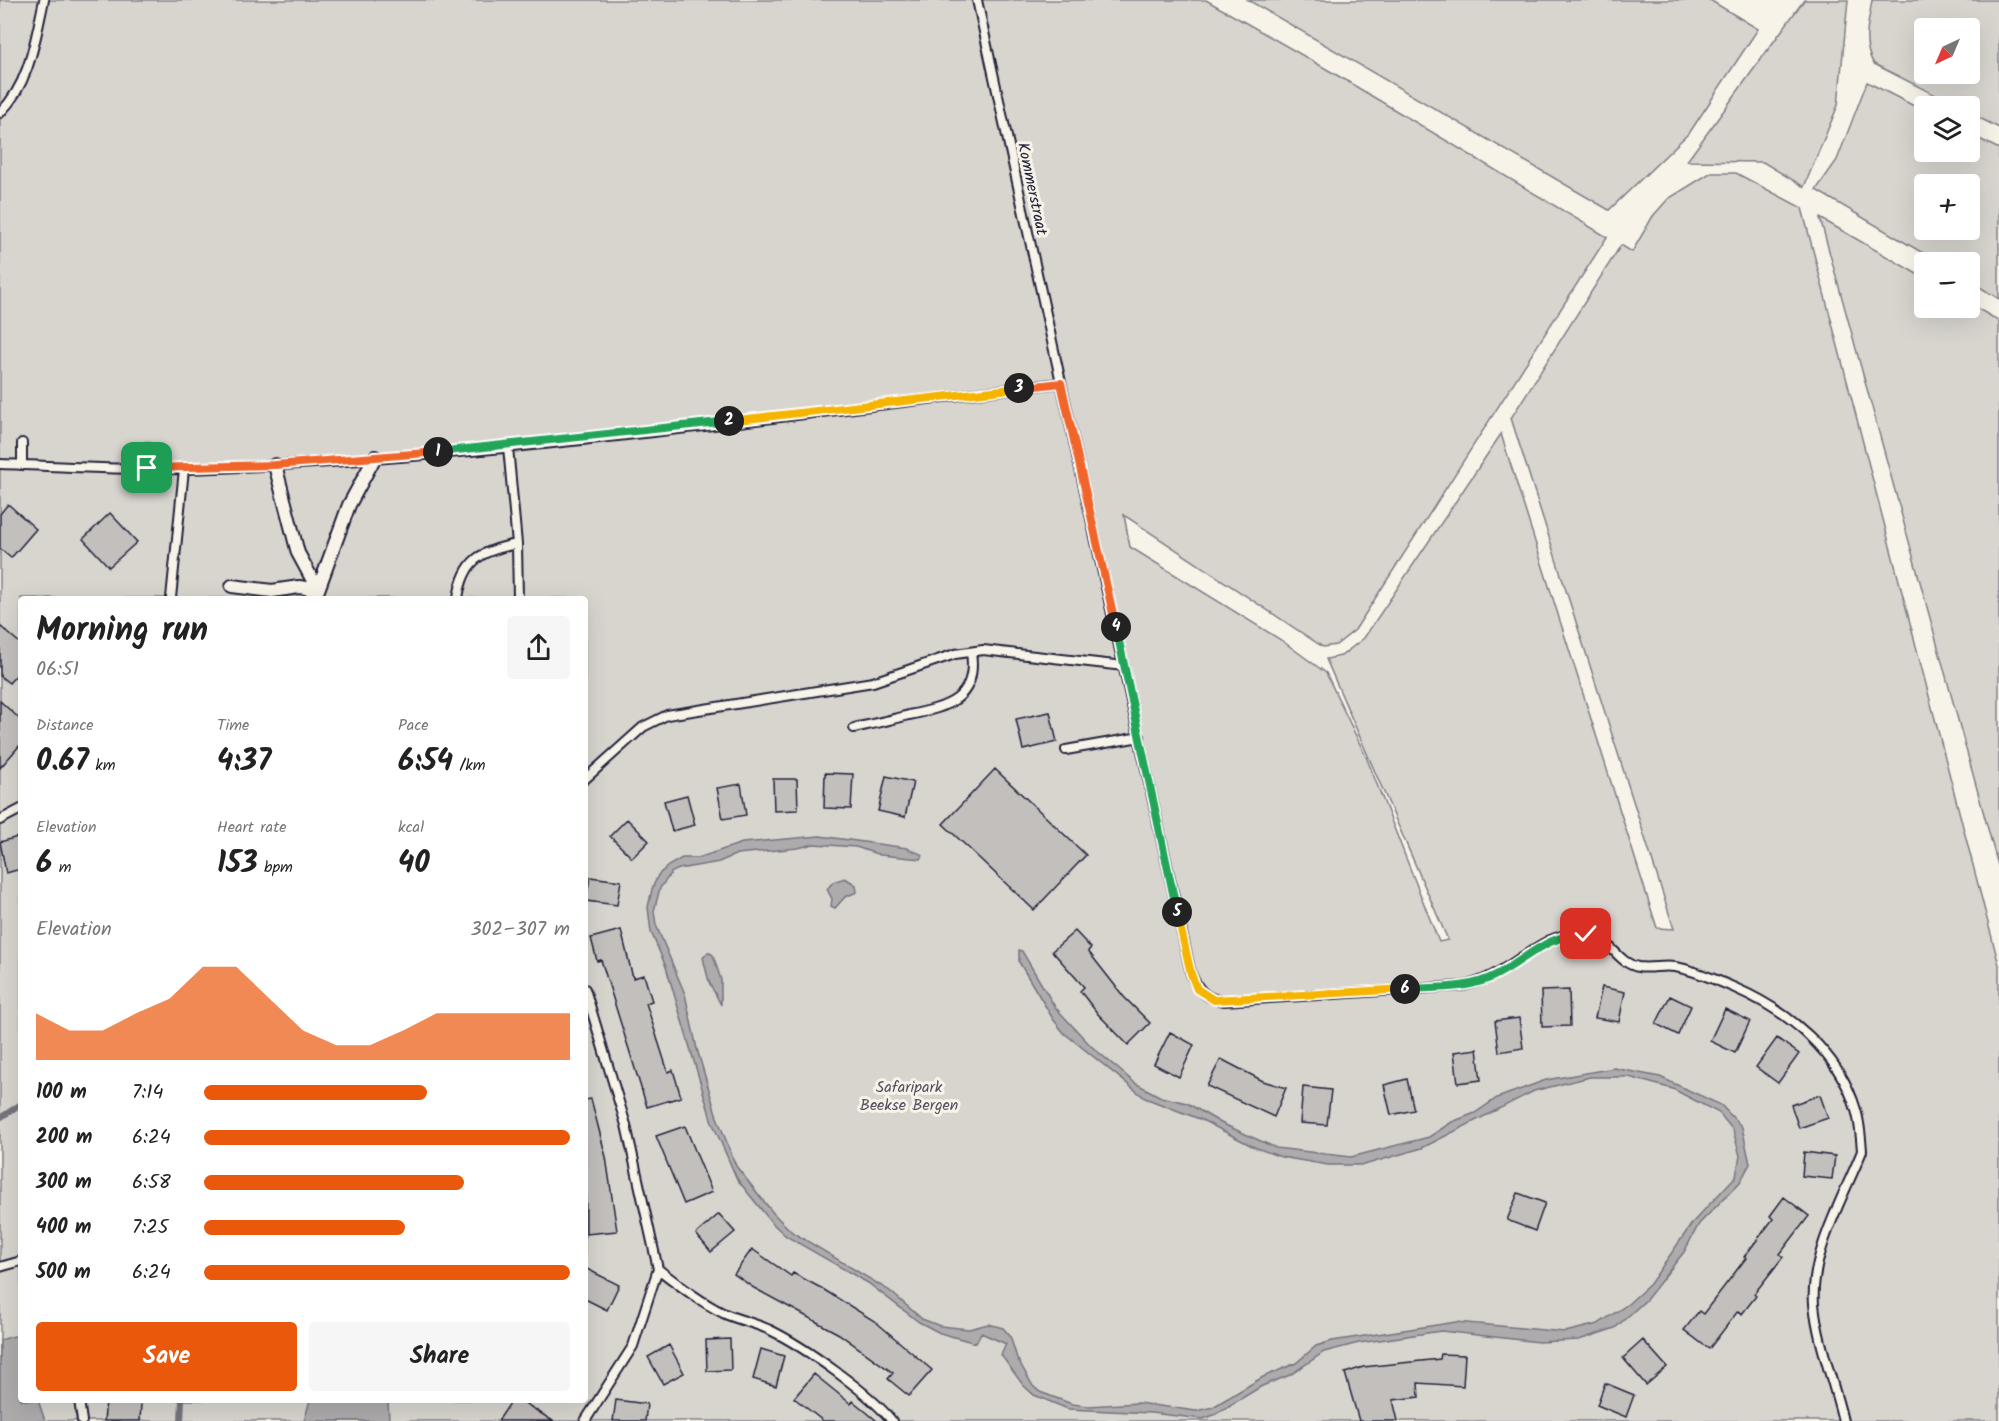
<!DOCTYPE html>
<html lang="en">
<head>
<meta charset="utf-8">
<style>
  body { margin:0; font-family:Kalam,sans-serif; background:#f6f6f6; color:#222; height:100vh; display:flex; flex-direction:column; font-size:22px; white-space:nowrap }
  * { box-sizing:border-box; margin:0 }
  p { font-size:20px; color:#767676 }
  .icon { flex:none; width:33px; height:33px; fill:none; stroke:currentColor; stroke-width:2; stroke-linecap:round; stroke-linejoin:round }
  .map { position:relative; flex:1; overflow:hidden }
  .panel { position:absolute; left:18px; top:596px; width:570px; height:807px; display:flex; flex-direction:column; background:#fff; border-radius:6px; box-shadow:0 6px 24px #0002 }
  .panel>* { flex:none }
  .needle { width:39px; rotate:224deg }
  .tools { position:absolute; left:1914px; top:18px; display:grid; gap:12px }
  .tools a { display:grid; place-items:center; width:66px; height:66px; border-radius:6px; background:#fff; box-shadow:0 6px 24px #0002; font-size:30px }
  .pin { position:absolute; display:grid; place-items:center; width:51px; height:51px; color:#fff; margin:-26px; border-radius:12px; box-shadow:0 3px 9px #0006 }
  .km { position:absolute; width:30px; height:30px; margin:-15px; border-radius:50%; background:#222; color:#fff; font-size:16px; line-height:30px; text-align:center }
  .round { display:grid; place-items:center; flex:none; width:63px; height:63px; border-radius:6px; background:#f6f6f6 }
  .summary { display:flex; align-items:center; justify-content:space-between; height:102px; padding:0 18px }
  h1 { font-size:33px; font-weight:700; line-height:45px }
  .stats { display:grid; grid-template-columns:repeat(3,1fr); gap:9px; height:102px; padding:6px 18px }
  .stats div { display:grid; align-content:center }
  .stats b { font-size:30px; font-weight:700 }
  .stats small { font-size:16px; font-weight:400 }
  .stats p { font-size:16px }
  .chart { height:168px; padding:12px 18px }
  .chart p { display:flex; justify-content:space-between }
  .chart svg { width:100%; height:108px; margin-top:6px; fill:#ea580c; opacity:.7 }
  .primary-button { display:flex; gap:12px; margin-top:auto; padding:12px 18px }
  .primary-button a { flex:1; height:69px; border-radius:6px; background:#ea580c; color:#fff; font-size:24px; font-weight:700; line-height:69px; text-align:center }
  .primary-button a+a { background:#f6f6f6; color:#222 }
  ul { padding:0 18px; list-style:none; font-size:20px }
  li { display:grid; grid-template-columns:96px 72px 1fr; align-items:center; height:45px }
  li i { height:15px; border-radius:8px; background:#ea580c }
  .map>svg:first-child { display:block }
</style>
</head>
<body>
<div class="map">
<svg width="1999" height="1421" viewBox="0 0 1999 1421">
  <rect width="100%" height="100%" fill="#f7f3e8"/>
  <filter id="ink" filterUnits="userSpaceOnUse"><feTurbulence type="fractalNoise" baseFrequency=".0167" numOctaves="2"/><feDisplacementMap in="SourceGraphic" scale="12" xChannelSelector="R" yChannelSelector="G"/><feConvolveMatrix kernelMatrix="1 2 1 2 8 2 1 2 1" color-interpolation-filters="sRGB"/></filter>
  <g filter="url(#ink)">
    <!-- green -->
    <path fill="#d8d5cf" stroke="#7d7c85" stroke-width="1.5" fill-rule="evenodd" d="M0,0h1206l129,74 272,163 -252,393 -19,15 -13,2 -199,-132 6,32 151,93 45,33 41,86 72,183 9,-2 -122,-281 15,-3 23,-18 137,-204 156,494 17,1 -163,-511 110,-173 11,7 21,-36 15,-17 42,-26h26l66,35 197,757v456h-1999zM21,598h564v802h-564z
      M1248,0h462l48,29 -68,103 -81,78z
      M1804,0h44l-10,105 -34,82 -41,-25 -76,-1z
      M1872,0h127v128l-29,-15v-7h-13l-83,-42c-13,-20 -5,-42 -2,-64zM1924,28h46v46h-46z
      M1867,82l57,29v41h46v-18l29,15v150l-29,-18v-19h-32l-122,-72 21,-30zM1924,184h46v46h-46z
      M1820,218l104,60v30h46v-4l29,17v548z"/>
    <!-- water -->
    <path fill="#aeabad" stroke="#76747f" stroke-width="1.5" d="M820,836l87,12 16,7 -2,4 -41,-4 -24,-8 -42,-3 -16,4 -61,6 -18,8 -40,7 -7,3 -12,16 -6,23 2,14 29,69 12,55 20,68 19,49 38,48 18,18 98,59 32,28 18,7 29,3 19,-5 15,4 7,8 7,22 16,28 7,6 32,12 16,2 50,-3 58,8 17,-4 50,-30 33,-14 20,-17 16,-5 124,-19 109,10 33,-8 30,-20 22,-20 43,-62 43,-46 4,-20 -7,-26 -14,-17 -46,-24 -44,-12h-39l-56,14 -112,57 -58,17h-36l-47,-8 -27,-10 -52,-27 -57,-22 -81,-65 -11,-14 -34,-57v-12l3,1 33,56 36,39 44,37 26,14 26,6 34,20 55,25 75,9 78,-20 23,-15 23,-9 22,-15 49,-18 68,-12 46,9 61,28 21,22 8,37 -10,18 -41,42 -15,28 -38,48 -31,28 -36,12 -40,2 -98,-11 -82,12 -35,9 -34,23 -28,11 -48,29 -11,4 -52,-6 -83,-4 -34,-14 -11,-10 -22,-30 5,-11 -25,-11 -5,10 -36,-10 -21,-11 -51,-39 -82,-47 -14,-13 -35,-44 -25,-57 -46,-155 -15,-35 -3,-25 4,-18 6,-14 10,-9 14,-8h16l44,-15z
      M845,878l11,7 1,7 -12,5 -10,11 -4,-2 1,-7 -5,-10 6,-7z
      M708,952l5,3 8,25v25l-12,-23 -6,-24z
      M14,1336l7,3v61h17l7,21h-45v-81z
      M310,1400h78l1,21h-85z"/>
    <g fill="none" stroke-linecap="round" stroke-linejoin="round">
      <!-- stream -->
      <path stroke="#76747f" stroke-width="6" d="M0,1118l21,-14
        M181,1421l1,-21"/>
    </g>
    <!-- building -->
    <path fill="#c2bfbd" stroke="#22223b" stroke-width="1.5" d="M8,504l28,25 -25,29 -11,-9v-35z
      M110,513l27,29 -28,25 -26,-28z
      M0,626l21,18v26l-12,13 -9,-7z
      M0,701l21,19v24l-21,24z
      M1050,712l7,30 -34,8 -7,-31z
      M995,769l91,86 -52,55 -91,-86z
      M825,773l28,1 -2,35 -27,-1z
      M886,776l27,6 -8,35 -27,-6z
      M773,779h24l1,31 -24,1z
      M741,784l5,31 -23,4 -6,-31z
      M687,795l8,30 -23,6 -8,-30z
      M627,819l22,22 -17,17 -22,-22z
      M21,836v33l-15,4 -6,-31z
      M590,877l31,4 -4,24 -31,-4z
      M621,930l12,48 11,-3 8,26 -6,2 22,69 5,-2 8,27 -34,10 -46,-147 -4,1 -6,-23z
      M1075,931l16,17 -3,3 36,46 26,26 -22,22 -30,-31 -18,-23 4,-4 -32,-36z
      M1602,987l23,5 -6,30 -24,-4z
      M1569,990l1,36 -28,1 -1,-36z
      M1670,996l21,10 -13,29 -22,-11z
      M1725,1009l25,12 -15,32 -25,-12z
      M1519,1018l4,30 -24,4 -4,-31z
      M1170,1032l24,13 -15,32 -25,-13z
      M1777,1038l22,16 -21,29 -22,-16z
      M1477,1049l4,31 -23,3 -4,-31z
      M1221,1059l42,22 23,7 -12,29 -67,-31z
      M1407,1079l7,31 -23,5 -7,-30z
      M1303,1087l28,3 -4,35 -27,-2z
      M1820,1095l8,23 -29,10 -8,-23z
      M591,1099l15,58 11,74 -31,3 -1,-134z
      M685,1126l27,66 -28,12 -28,-68z
      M1804,1152l31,4 -3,23 -30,-3z
      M1518,1193l27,10 -10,28 -28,-11z
      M1784,1197l25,19 -29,38 3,3 -29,37 2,2 -14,18 -4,-3 -29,38 -25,-19 15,-19 4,3 43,-56 -2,-1 29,-38 -3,-3z
      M719,1214l16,18 -24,20 -15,-18z
      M752,1249l39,27 2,-3 28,15 55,34 56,48 -23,26 -21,-17 5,-6 -54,-39 -85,-46 -20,-14z
      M585,1268l34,17 -12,25 -22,-11z
      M730,1339l1,31 -24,1 -1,-31z
      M1643,1340l24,27 -21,18 -23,-27z
      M669,1345l15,28 -21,11 -15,-27z
      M761,1349l23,7 -8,30 -23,-7z
      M1441,1354l24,1 -2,31 -45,-3 1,14 -26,3 5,21h-39l-14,-48 18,-6 77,-8z
      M814,1374l37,30 2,-3 24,20h-54l-29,-23z
      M1605,1383l29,12 -8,22 -29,-12z
      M512,1400h8l33,21h-55z
      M616,1400l31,4 -2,17h-32z
      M106,1401l35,2 -1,18h-36z"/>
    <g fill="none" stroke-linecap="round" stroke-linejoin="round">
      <defs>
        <path id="service" d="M977,0l214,974c7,16 15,25 33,27l238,-15c43,-7 71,-46 105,-51 44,-7 45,27 71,32 12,2 25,-2 37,0 19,3 42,13 60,21 53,23 104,64 121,122 4,13 5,27 6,41 -18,45 -52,103 -48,153 4,40 20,78 29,117
          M0,113c30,-30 35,-73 44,-113
          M22,443v22
          M147,447v21
          M508,447l9,97 1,54
          M0,464c62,2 125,7 187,5 292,-9 584,-52 874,-86
          M171,598l13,-129
          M458,598c6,-38 22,-47 59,-54
          M854,728c18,-4 37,-8 55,-13 39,-8 69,-16 62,-63
          M1066,750l74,-13
          M585,779l58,-52 24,-12 206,-33 82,-28 28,-4 141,16
          M0,820l21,-11
          M585,989l41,136 32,144
          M0,1267l21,-6
          M79,1400l3,21
          M585,1421l48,-75 25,-77c21,16 41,32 65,44 15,7 32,10 47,17 33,16 100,63 122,91"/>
        <path id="pedestrian" d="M275,465l23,88 20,37
          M232,586l40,5 27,-4 19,3
          M318,590l31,-85 26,-48"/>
      </defs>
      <!-- service casing -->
      <use href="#service" stroke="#22223b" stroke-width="12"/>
      <!-- pedestrian casing -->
      <use href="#pedestrian" stroke="#22223b" stroke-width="16"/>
      <!-- service -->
      <use href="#service" stroke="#f7f3e8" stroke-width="8"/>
      <!-- pedestrian -->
      <use href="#pedestrian" stroke="#f7f3e8" stroke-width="12"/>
    </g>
  </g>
  <g fill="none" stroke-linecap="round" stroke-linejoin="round" filter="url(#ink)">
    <defs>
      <path id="split-1" d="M147,468l128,-3 163,-13"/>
      <path id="split-2" d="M438,452l291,-31"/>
      <path id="split-3" d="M729,421l290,-33"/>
      <path id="split-4" d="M1019,388l42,-5 55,244"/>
      <path id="split-5" d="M1116,627l61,285"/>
      <path id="split-6" d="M1177,912l14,62 6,15 17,11 191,-11"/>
      <path id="split-7" d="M1405,989c30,-2 64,1 91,-14 33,-17 49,-40 90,-41"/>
    </defs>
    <!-- split-1 casing -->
    <use href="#split-1" stroke="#fff" stroke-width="12"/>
    <!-- split-2 casing -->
    <use href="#split-2" stroke="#fff" stroke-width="12"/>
    <!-- split-3 casing -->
    <use href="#split-3" stroke="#fff" stroke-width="12"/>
    <!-- split-4 casing -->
    <use href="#split-4" stroke="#fff" stroke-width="12"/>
    <!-- split-5 casing -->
    <use href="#split-5" stroke="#fff" stroke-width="12"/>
    <!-- split-6 casing -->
    <use href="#split-6" stroke="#fff" stroke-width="12"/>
    <!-- split-7 casing -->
    <use href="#split-7" stroke="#fff" stroke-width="12"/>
    <!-- split-1 -->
    <use href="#split-1" stroke="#f0652b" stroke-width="8"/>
    <!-- split-2 -->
    <use href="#split-2" stroke="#22a559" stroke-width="8"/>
    <!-- split-3 -->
    <use href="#split-3" stroke="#f5b400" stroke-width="8"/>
    <!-- split-4 -->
    <use href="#split-4" stroke="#f0652b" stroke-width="8"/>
    <!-- split-5 -->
    <use href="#split-5" stroke="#22a559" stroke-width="8"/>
    <!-- split-6 -->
    <use href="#split-6" stroke="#f5b400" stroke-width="8"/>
    <!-- split-7 -->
    <use href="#split-7" stroke="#22a559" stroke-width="8"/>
  </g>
  <g text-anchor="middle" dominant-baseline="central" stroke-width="6" stroke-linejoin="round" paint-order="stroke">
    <!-- street labels -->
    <g font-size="16" fill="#22223b" stroke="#f7f3e8">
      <text transform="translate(1032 189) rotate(78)">Kommerstraat</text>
    </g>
    <!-- park labels -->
    <g font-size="16" fill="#504f60" stroke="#f7f3e8">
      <text x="909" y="1087">Safaripark<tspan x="909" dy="18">Beekse Bergen</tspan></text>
    </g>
  </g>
</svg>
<div class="tools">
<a><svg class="needle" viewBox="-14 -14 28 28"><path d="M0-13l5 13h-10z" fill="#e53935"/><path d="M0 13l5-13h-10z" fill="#767676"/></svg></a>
<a><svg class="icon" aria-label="layers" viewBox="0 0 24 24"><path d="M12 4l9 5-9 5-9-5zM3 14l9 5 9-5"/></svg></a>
<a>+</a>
<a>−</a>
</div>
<div class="pin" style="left:147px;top:468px;background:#1e9e55"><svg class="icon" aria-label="arrive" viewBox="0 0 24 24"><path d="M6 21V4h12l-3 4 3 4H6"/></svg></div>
<div class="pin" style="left:1586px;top:934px;background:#d93025"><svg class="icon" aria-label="check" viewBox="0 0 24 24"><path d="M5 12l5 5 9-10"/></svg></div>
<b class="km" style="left:438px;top:452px">1</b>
<b class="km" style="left:729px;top:421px">2</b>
<b class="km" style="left:1019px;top:388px">3</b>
<b class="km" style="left:1116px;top:627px">4</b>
<b class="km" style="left:1177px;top:912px">5</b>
<b class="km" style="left:1405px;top:989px">6</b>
<section class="panel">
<div class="summary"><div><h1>Morning run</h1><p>06:51</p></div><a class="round"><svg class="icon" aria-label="share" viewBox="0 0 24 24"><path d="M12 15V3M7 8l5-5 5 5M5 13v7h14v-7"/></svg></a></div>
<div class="stats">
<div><p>Distance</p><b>0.67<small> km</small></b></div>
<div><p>Time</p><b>4:37</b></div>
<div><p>Pace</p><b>6:54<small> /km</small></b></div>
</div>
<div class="stats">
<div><p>Elevation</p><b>6<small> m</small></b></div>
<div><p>Heart rate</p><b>153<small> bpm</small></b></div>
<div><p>kcal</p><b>40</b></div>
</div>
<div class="chart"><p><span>Elevation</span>302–307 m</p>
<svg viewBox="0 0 160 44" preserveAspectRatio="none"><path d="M0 44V25L10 32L20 32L30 25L40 19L50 6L60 6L70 19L80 32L90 38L100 38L110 32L120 25L130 25L140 25L150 25L160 25V44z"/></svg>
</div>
<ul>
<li><b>100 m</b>7:14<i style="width:61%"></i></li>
<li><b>200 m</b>6:24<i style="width:100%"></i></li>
<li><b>300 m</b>6:58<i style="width:71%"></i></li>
<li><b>400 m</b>7:25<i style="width:55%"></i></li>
<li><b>500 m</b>6:24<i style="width:100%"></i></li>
</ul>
<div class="primary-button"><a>Save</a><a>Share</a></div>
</section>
</div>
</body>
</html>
